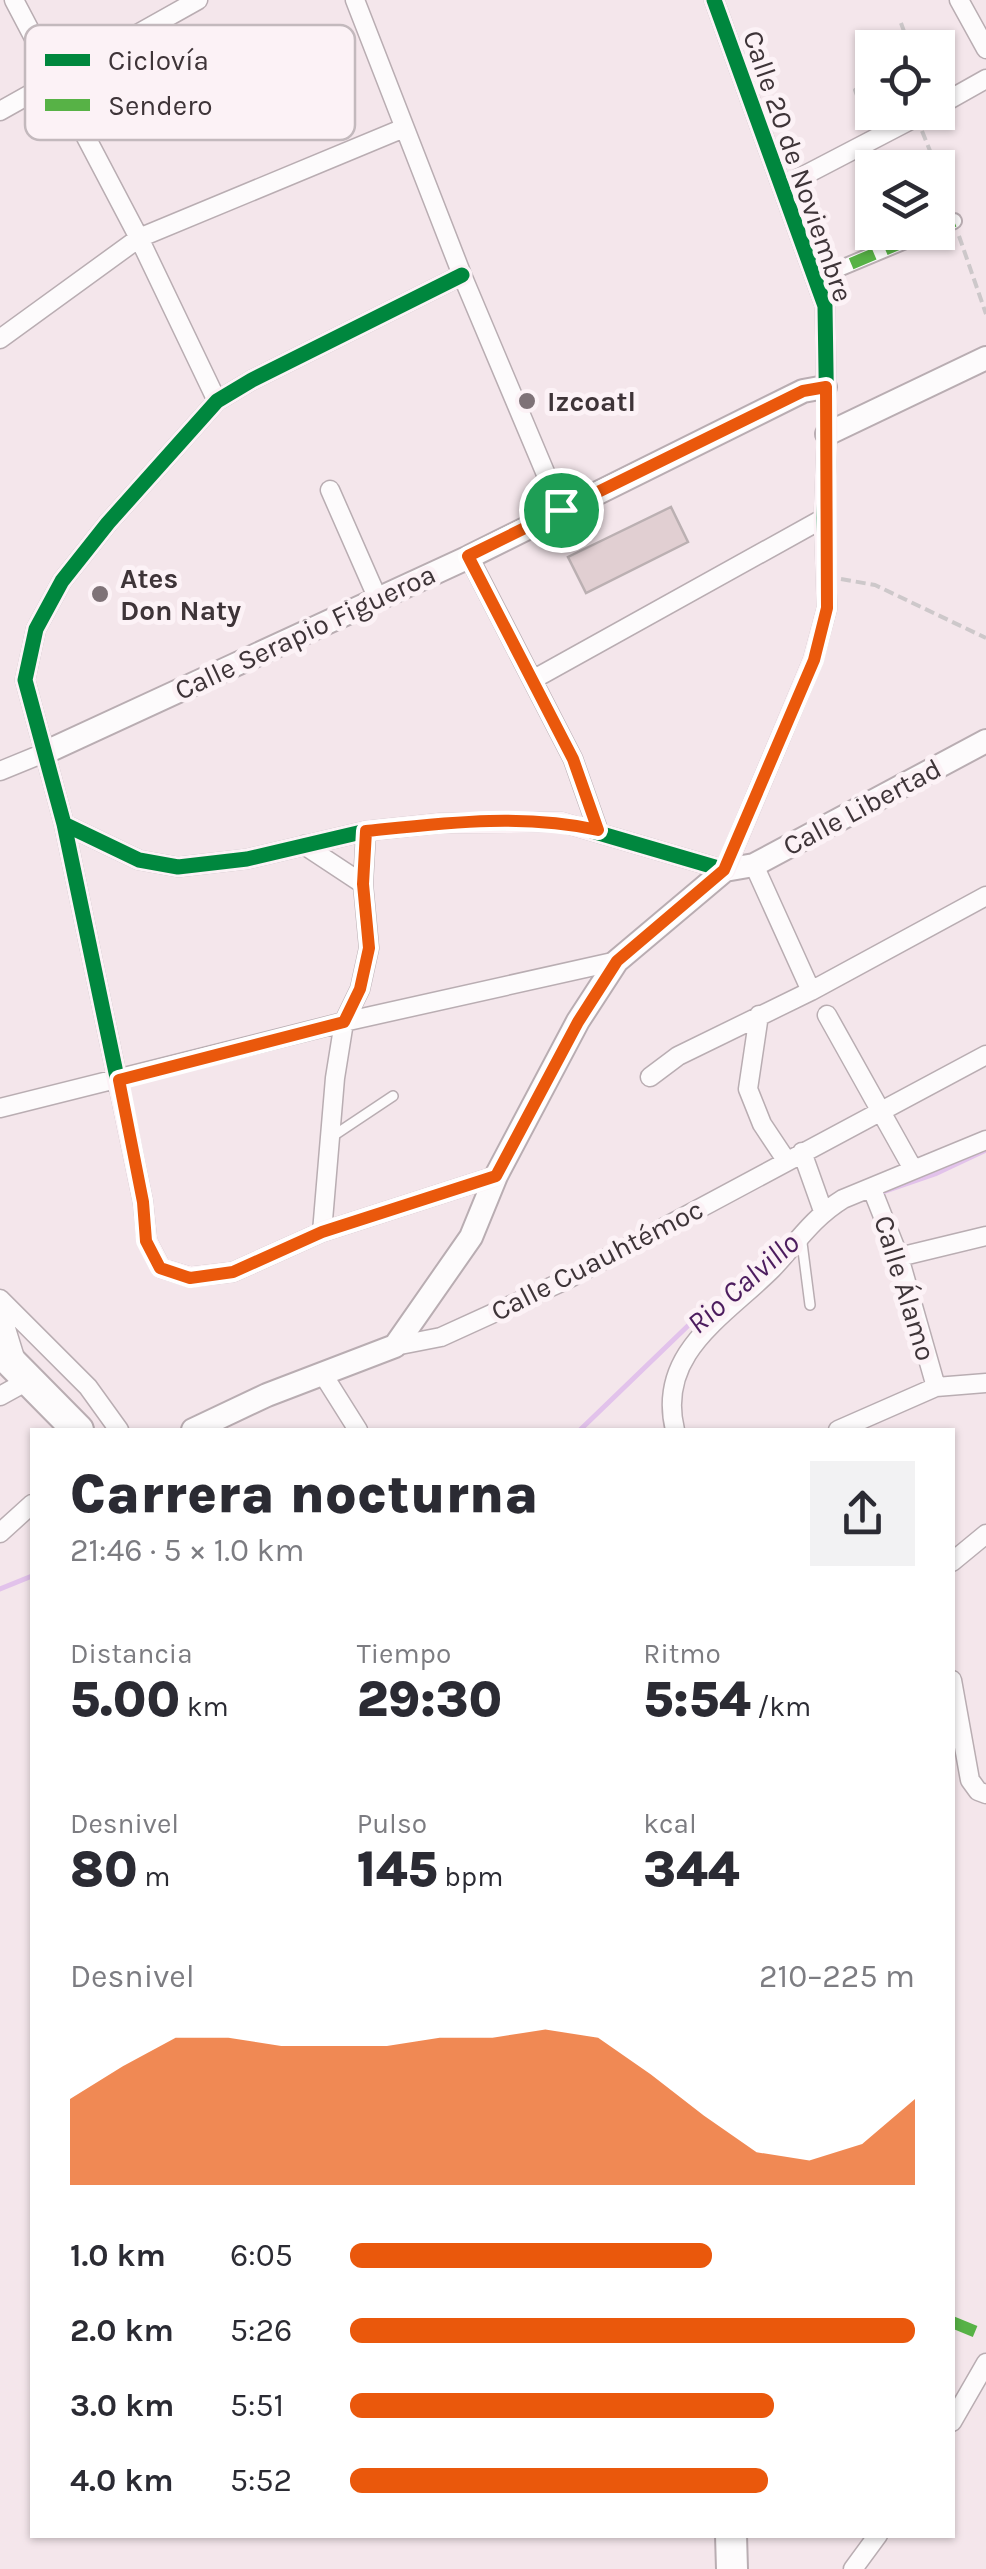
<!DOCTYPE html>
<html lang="es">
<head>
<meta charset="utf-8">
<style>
  body { margin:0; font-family:Karla,sans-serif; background:#f2f2f3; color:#2b2b33; height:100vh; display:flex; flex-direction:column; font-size:38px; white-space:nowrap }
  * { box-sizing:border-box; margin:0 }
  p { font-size:32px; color:#7c7c81 }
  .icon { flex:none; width:55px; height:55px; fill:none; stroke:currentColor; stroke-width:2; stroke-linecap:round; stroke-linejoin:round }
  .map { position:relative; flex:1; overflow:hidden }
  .sheet { position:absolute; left:30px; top:1428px; width:925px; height:1110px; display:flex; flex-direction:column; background:#fff; border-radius:0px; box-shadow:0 2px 8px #0004 }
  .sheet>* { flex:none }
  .buttons { position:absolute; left:855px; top:30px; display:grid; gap:20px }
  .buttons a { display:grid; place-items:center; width:100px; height:100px; border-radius:0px; background:#fff; box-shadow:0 2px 8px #0004; font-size:50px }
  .pin { position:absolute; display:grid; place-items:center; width:85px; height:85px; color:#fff; margin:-42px; border:5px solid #fff; border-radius:50%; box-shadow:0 2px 10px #0007 }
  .round { display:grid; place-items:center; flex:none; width:105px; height:105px; border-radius:0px; background:#f2f2f3 }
  .summary { display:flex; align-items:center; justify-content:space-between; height:170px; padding:0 40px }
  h1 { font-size:55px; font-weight:800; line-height:75px }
  .figures { display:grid; grid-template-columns:repeat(3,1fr); gap:15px; height:170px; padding:10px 40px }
  .figures div { display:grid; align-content:center }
  .figures b { font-size:50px; font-weight:800 }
  .figures small { font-size:28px; font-weight:400 }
  .figures p { font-size:28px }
  .chart { height:280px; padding:20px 40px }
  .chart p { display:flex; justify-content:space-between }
  .chart svg { width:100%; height:180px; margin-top:10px; fill:#ea580c; opacity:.7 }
  ul { padding:0 40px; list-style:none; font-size:32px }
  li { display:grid; grid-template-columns:160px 120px 1fr; align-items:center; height:75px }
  li i { height:25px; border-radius:12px; background:#ea580c }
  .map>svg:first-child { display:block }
</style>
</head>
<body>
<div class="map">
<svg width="986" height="2569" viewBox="0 0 986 2569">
  <rect width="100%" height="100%" fill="#f4e6eb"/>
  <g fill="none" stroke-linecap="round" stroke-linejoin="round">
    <!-- stream -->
    <path stroke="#e2c2eb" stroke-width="5" d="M877,1194l58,-20 51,-24
      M580,1430l115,-111 39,-27
      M0,1589l32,-13"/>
  </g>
  <!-- building -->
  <path fill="#e1cfd2" stroke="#bbb0b2" stroke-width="2.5" d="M671,507l17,35 -102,51 -18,-36z"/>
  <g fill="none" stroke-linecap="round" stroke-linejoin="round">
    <defs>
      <path id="service" d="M330,1138l63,-42
        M801,1235l9,70"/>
      <path id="pedestrian" d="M938,228l16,-7
        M817,278l110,-46"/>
      <path id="minor" d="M14,0l125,238 78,163
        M355,0l107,275 99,235
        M959,0l27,49
        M938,106l48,-27
        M0,111l198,-111
        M782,187l144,-75
        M462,275l-210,105 -35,21 -109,122 -46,58 -26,48 -11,51 39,144 79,378 4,39 14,27 29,9 43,-5 89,-40 174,-56
        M0,339l139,-101 265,-110
        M330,490l47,107
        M469,557l104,202 25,71
        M534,679l290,-161
        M0,771l44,-18
        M64,824l75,36 39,7 69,-8 119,-28 76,-8 119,-1 164,48 88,-210 14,-52 -3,-90 3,-84 -2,-128 -111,-306
        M304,845l59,39
        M754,865l57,126
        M759,1015l-11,74 14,35 24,36
        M827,1015l86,154
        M650,1077l28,-21 133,-65 175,-95
        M0,1108l344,-86 273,-61
        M802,1152l21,59
        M872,1189l27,68 37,130
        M322,1232l13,-154 9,-56 16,-33 9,-41 -6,-64 3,-53
        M899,1257l87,-21
        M0,1299l88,88 31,43
        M0,1309l16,52
        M395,1346l46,-9 125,-57 420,-225
        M324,1376l34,54
        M0,1396l29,-16
        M675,1430c-19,-77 50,-114 97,-161 24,-25 40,-51 71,-70l143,-59
        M838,1430l98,-43 50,-4
        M0,1533l32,-29
        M952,1562l34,-28
        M952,1680l18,100 8,11 8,3
        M952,2422l34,-59
        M853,2569l25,-34"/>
      <path id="tertiary" d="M827,434l159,-76
        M44,753l425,-196 334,-166 22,-4
        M193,1430l74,-35 128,-49 76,-109 25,-61 82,-155 39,-60 108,-91 29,-5 232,-124"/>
      <path id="primary" d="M0,1351l78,79
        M731,2535l1,34"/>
    </defs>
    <!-- service casing -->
    <use href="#service" stroke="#b9adb2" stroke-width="12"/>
    <!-- pedestrian casing -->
    <use href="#pedestrian" stroke="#b9adb2" stroke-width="18"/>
    <!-- minor casing -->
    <use href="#minor" stroke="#b9adb2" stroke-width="21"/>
    <!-- tertiary casing -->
    <use href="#tertiary" stroke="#b9adb2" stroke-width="26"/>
    <!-- primary casing -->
    <use href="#primary" stroke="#b9adb2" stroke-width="34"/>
    <!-- path -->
    <path stroke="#cdc8ca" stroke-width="4" stroke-dasharray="10 5" stroke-linecap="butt" d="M901,23l9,25
      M868,125l-13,-35 17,-9
      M922,131l15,37
      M938,170l12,38
      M959,236l27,78
      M841,579l34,6 111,53"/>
    <!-- service -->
    <use href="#service" stroke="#fdfbfc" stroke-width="9"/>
    <!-- pedestrian -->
    <use href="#pedestrian" stroke="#fdfbfc" stroke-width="14"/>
    <!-- minor -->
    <use href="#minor" stroke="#fdfbfc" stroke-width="18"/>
    <!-- tertiary -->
    <use href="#tertiary" stroke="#fdfbfc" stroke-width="22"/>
    <!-- primary -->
    <use href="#primary" stroke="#fdfbfc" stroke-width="30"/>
    <!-- quiet -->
    <path stroke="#57b246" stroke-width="12" stroke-dasharray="25 12" stroke-linecap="butt" d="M938,228l16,-7
      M817,278l110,-46
      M952,2322l34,14"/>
    <defs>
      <path id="cycleway" d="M462,275l-210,105 -35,21 -109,122 -46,58 -26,48 -11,51 39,144 79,378 4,39 14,27 29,9 43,-5 89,-40 174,-56
        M64,824l75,36 39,7 69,-8 119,-28 76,-8 119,-1 164,48 88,-210 14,-52 -3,-90 3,-84 -2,-128 -111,-306"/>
    </defs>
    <!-- cycleway casing -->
    <use href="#cycleway" stroke="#fcf2f6" stroke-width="21"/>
    <!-- cycleway -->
    <use href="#cycleway" stroke="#00873e" stroke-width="15"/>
  </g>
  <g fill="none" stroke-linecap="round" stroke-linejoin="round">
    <defs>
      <path id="route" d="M826,387l1,221 -13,52 -90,210 -107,91 -39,61 -82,154 -174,56 -89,40 -43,6 -30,-10 -14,-27 -3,-39 -24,-122 225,-58 16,-33 9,-41 -6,-64 3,-53c77,-8 156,-18 232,-1l-25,-71 -105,-203 335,-165z"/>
    </defs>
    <!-- route casing -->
    <use href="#route" stroke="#fff" stroke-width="20"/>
    <!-- route -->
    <use href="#route" stroke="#ea580c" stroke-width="12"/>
  </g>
  <!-- markers -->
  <g fill="#7e7277" stroke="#fcf2f6" stroke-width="4">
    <circle cx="527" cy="401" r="10"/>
    <circle cx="100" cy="594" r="10"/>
  </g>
  <g text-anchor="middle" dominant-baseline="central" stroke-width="10" stroke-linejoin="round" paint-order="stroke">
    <!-- street labels -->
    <g font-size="28" fill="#3e3438" stroke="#fcf2f6">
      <text transform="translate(798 166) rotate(71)">Calle 20 de Noviembre</text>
      <text transform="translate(305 632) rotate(-25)">Calle Serapio Figueroa</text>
      <text transform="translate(862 807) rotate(-28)">Calle Libertad</text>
      <text transform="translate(597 1260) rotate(-27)">Calle Cuauhtémoc</text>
      <text transform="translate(905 1288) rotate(73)">Calle Álamo</text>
    </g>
    <!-- poi labels -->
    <g font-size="28" font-weight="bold" fill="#3e3438" stroke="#fcf2f6" text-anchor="start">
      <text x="547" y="401">Izcoatl</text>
      <text x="120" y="578">Ates<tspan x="120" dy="32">Don Naty</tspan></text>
    </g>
    <!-- water labels -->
    <g font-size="30" font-style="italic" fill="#4c1c5e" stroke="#fcf2f6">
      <text transform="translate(743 1283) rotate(-41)">Rio Calvillo</text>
    </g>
  </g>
  <!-- legend -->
  <rect x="25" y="25" width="330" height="115" rx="15" fill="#fcf2f6" stroke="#c3b9bd" stroke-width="2.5"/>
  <rect x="45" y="54" width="45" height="12" fill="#00873e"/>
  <rect x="45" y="99" width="45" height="12" fill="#57b246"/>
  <g font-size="28" fill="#3e3438">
    <text x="108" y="70">Ciclovía</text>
    <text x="108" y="115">Sendero</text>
  </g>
</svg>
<div class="buttons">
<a><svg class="icon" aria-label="locate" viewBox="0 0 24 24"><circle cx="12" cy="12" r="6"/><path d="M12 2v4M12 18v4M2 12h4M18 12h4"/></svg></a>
<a><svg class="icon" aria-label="layers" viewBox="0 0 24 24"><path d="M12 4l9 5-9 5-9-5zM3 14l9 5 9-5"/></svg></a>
</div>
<div class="pin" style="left:561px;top:510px;background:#1e9e55"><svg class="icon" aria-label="arrive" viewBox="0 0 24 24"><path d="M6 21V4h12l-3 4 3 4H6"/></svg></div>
<section class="sheet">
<div class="summary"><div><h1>Carrera nocturna</h1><p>21:46 · 5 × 1.0 km</p></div><a class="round"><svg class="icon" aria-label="share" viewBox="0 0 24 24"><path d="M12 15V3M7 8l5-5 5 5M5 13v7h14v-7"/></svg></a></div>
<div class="figures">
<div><p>Distancia</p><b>5.00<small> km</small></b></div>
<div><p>Tiempo</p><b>29:30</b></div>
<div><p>Ritmo</p><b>5:54<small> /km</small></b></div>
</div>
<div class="figures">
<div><p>Desnivel</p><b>80<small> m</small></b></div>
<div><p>Pulso</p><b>145<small> bpm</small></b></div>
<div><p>kcal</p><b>344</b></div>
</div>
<div class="chart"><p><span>Desnivel</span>210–225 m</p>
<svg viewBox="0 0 160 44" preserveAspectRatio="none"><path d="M0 44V23L10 15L20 8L30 8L40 10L50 10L60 10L70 8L80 8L90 6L100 8L110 17L120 27L130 36L140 38L150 34L160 23V44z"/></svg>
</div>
<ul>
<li><b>1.0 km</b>6:05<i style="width:64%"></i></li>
<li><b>2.0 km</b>5:26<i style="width:100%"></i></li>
<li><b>3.0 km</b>5:51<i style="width:75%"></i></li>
<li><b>4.0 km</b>5:52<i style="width:74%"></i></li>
</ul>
</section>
</div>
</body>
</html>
